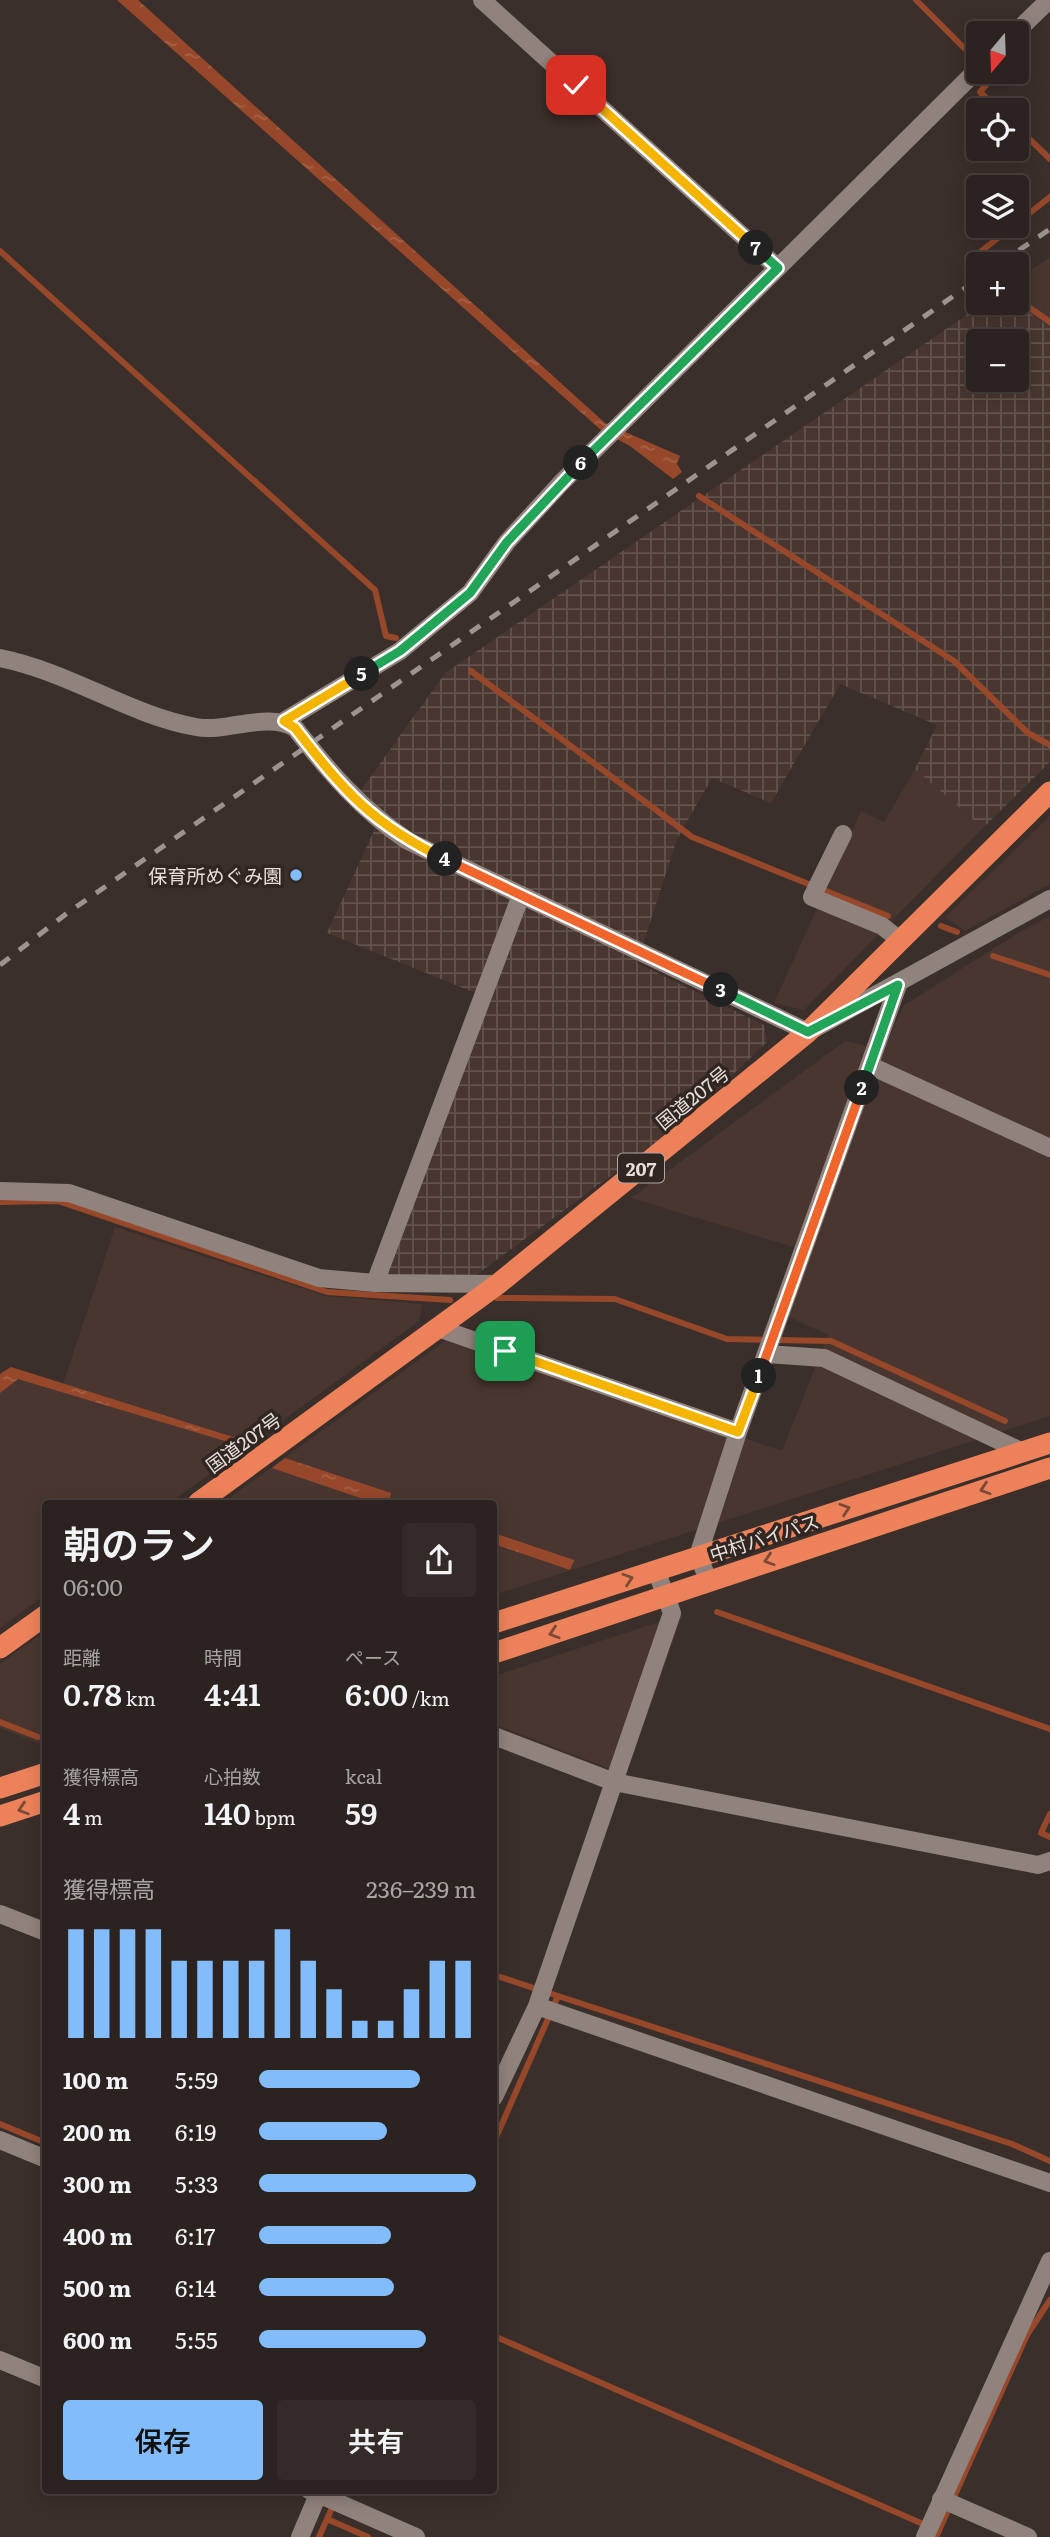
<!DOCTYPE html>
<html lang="ja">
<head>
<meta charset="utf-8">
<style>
  body { margin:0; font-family:Literata,"Noto Sans JP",serif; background:#342b29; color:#f1f3f6; height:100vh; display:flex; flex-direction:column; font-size:26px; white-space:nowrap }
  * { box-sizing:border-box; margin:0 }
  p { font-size:23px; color:#a6a4a5 }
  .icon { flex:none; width:38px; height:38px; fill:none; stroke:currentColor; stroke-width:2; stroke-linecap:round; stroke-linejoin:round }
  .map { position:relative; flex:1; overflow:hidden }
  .panel { position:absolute; left:42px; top:1500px; width:455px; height:994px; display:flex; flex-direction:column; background:#2c2320; border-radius:7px; box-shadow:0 4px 18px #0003,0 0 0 2px #48403e }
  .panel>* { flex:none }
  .needle { width:46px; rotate:199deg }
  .tools { position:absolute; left:966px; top:21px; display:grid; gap:14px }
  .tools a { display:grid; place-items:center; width:63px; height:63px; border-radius:7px; background:#2c2320; box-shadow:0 4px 18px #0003,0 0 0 2px #48403e; font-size:35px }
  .pin { position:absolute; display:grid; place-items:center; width:60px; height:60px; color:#fff; margin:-30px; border-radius:14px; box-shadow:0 4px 10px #0006 }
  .km { position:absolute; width:35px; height:35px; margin:-18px; border-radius:50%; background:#222; color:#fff; font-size:19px; line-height:35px; text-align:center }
  .round { display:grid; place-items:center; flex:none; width:74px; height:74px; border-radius:7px; background:#342b29 }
  .overview { display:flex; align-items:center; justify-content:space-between; height:119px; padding:0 21px }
  h1 { font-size:38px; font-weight:600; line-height:52px }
  .stats { display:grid; grid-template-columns:repeat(3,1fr); gap:10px; height:119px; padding:7px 21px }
  .stats div { display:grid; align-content:center }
  .stats b { font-size:30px; font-weight:600 }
  .stats small { font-size:19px; font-weight:400 }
  .stats p { font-size:19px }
  .chart { height:196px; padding:14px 21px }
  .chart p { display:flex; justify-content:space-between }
  .chart svg { width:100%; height:126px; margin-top:7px; stroke:#82bcfa; stroke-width:6 }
  .primary-button { display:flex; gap:14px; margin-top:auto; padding:14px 21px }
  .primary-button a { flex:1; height:80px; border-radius:7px; background:#82bcfa; color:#111; font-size:28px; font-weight:600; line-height:80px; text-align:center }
  .primary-button a+a { background:#342b29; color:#f1f3f6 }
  ul { padding:0 21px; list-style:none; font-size:23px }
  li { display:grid; grid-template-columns:112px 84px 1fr; align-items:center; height:52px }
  li i { height:18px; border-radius:9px; background:#82bcfa }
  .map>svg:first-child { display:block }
</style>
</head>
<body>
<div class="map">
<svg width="1050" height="2537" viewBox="0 0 1050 2537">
  <defs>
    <pattern id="industrial-grid" width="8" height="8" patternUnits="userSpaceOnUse" patternTransform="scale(1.75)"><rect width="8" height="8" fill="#493630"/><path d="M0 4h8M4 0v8" fill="none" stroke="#63534d"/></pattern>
    <pattern id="water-ripples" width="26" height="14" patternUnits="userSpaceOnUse" patternTransform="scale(1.75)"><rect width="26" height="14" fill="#97482a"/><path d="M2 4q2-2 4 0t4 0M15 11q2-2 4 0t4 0" fill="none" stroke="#a66248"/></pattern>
  </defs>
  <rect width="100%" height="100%" fill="#3b2f2b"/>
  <!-- built -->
  <path fill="#493630" d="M1050,257v70l-35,-24 2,-23z
    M915,769l68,59 -179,182 -30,-7 87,-192 23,11z
    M1050,816v68l-85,47 -20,-14z
    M1050,916v500l-556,179v-92h-271l227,-166 332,114 46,-116 -54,-25 23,-62 -166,-50 214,-157 39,9 19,-44 115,-73z
    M115,1227l211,69 96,8 -3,17 -249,182h-124l-1,92 -45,33v-238l17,-18 45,15z
    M683,1614l-57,161 -132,-51v-48z
    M45,1631v109l-7,3 -38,-15v-64z"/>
  <!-- industrial -->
  <path fill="url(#industrial-grid)" fill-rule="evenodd" d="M984,303h31l35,24v435l-67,66 -68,-59 22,-44 -97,-41 -69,119 -59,-25 -35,61 -40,124 127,62 3,17 -87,83 -208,153 -100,1 106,-285 -151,-61 56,-122 -22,-21 84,-117zM978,341h39v39h-39z"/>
  <!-- water -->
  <path fill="url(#water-ripples)" d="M117,0h21l467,423 75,33 -3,8 5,8 -9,7 -43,-33 -28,-15z
    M11,1367l241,76 -7,4 -227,-68 -18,14v-19z
    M285,1458l106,35 -1,5 16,5h-31l-103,-35z
    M494,1533l80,27 -4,10 -76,-26z"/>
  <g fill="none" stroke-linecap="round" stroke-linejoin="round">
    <!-- stream -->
    <path stroke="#97482a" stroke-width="6" d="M916,0l62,62
      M988,72l5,5 -13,15 19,18
      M1017,127l33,32
      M1017,223l33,-26
      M0,251l375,339 11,46 10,2
      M979,253l34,-27
      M1017,299l33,23
      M699,496l255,165 74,72 22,12
      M471,671l221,166 196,79
      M941,926l16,6
      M993,956l57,19
      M0,1202l58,-1 269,91 123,8
      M497,1298l118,1 112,40 104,2 174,80
      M717,1612l333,117
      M0,1722l38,15
      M1050,1814l-9,19 9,4
      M494,1975l64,21
      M0,2124l46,19
      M494,2142l64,-146 454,148 38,17
      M494,2336l445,195
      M327,2519l41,18
      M319,2537l21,-47
      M936,2537l91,-202 23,-35"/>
    <!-- street -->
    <path stroke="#90827d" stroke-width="18" d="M482,0l296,268
      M1015,33l34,-33
      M284,721l116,-70 70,-58 37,-51 54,-59 417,-414
      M843,834l-31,63 70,29 18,14
      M871,1066l179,82
      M0,1191l69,2 250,85 56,5 123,1
      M375,1283l146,-388
      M438,1328l300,104
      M767,1354l57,4 199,94
      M708,1579l-10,-23 40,-124 160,-447
      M494,1736l120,46 424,83 12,-4
      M0,1914l46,18
      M537,2006l513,177
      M494,2097l43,-91 135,-393 -16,-43
      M0,2140l46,19
      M0,2360l46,19
      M309,2490l107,47
      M941,2499l87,38
      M300,2537l20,-47
      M925,2537l125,-276"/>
    <!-- secondary -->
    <path stroke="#90827d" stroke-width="18" d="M0,658c70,14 129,57 196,69 32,6 70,-16 99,1 34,44 67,82 113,113l400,191 242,-133"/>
    <!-- highway -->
    <path stroke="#ed825a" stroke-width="21" d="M198,1503l300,-219 310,-252 242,-240
      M494,1623l556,-180
      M0,1648l46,-33
      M494,1653l556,-185
      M0,1788l46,-15
      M0,1816l46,-15"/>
    <!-- rail -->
    <path stroke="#9d9390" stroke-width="5" stroke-dasharray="12 12" stroke-linecap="butt" d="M999,264l51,-35
      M0,965l66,-51 912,-635"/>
  </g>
  <!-- one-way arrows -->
  <defs><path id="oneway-chevron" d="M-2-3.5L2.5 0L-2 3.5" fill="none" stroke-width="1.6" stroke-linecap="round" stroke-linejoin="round" transform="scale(1.75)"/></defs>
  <g stroke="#7c4b38">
    <use href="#oneway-chevron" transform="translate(985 1489) rotate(162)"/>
    <use href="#oneway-chevron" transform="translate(845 1509) rotate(-18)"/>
    <use href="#oneway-chevron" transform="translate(769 1560) rotate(162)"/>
    <use href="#oneway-chevron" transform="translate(628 1579) rotate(-18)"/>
    <use href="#oneway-chevron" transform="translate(554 1633) rotate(162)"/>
    <use href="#oneway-chevron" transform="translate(23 1809) rotate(162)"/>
  </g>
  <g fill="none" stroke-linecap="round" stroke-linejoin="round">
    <defs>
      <path id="split-1" d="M505,1351l233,81 21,-56"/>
      <path id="split-2" d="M759,1376l103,-288"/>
      <path id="split-3" d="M721,990l87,42 90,-47 -36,103"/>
      <path id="split-4" d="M445,859l276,131"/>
      <path id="split-5" d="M362,674l-78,47 11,7c49,63 77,96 150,131"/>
      <path id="split-6" d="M362,674l38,-23 70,-58 37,-51 74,-79"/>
      <path id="split-7" d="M581,463l197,-195 -22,-20"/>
      <path id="split-8" d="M576,85l180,163"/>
    </defs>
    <!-- split-1 casing -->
    <use href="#split-1" stroke="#fff" stroke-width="14"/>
    <!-- split-2 casing -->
    <use href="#split-2" stroke="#fff" stroke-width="14"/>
    <!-- split-3 casing -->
    <use href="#split-3" stroke="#fff" stroke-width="14"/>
    <!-- split-4 casing -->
    <use href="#split-4" stroke="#fff" stroke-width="14"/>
    <!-- split-5 casing -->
    <use href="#split-5" stroke="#fff" stroke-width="14"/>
    <!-- split-6 casing -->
    <use href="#split-6" stroke="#fff" stroke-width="14"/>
    <!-- split-7 casing -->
    <use href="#split-7" stroke="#fff" stroke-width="14"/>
    <!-- split-8 casing -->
    <use href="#split-8" stroke="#fff" stroke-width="14"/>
    <!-- split-1 -->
    <use href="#split-1" stroke="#f5b400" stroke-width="9"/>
    <!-- split-2 -->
    <use href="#split-2" stroke="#f0652b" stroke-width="9"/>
    <!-- split-3 -->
    <use href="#split-3" stroke="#22a559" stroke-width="9"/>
    <!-- split-4 -->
    <use href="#split-4" stroke="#f0652b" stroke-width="9"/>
    <!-- split-5 -->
    <use href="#split-5" stroke="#f5b400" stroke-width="9"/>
    <!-- split-6 -->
    <use href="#split-6" stroke="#22a559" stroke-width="9"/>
    <!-- split-7 -->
    <use href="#split-7" stroke="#22a559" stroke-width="9"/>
    <!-- split-8 -->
    <use href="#split-8" stroke="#f5b400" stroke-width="9"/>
  </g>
  <!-- markers -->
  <circle fill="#82bcfa" stroke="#312621" stroke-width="2.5" cx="296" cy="875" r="7"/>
  <g text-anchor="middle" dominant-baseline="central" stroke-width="7" stroke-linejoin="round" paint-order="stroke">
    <!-- shield labels -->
    <rect fill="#312621" stroke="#b0a8a4" stroke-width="2" x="618" y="1153.5" width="46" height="29" rx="5"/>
    <g font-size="18" font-weight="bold" fill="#e7dfdc">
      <text x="641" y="1168">207</text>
    </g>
    <!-- poi labels -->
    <g font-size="19" fill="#e7dfdc" stroke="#312621" text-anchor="end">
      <text x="282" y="875">保育所めぐみ園</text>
    </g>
    <!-- street labels -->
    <g font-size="19" fill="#e7dfdc" stroke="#312621">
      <text transform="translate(692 1097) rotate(-39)">国道207号</text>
      <text transform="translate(243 1442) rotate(-36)">国道207号</text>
      <text transform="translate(764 1537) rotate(-18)">中村バイパス</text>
    </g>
  </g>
</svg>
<div class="tools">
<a><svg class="needle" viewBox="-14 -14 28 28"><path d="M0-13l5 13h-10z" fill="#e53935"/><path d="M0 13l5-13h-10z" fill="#a6a4a5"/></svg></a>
<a><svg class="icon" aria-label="locate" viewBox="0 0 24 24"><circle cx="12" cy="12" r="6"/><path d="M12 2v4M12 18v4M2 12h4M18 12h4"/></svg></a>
<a><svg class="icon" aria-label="layers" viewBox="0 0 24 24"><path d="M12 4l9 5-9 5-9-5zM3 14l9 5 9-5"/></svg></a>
<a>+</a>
<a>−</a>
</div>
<div class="pin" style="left:505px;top:1351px;background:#1e9e55"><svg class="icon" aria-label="arrive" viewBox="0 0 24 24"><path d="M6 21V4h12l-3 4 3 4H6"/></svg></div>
<div class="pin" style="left:576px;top:85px;background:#d93025"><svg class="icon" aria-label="check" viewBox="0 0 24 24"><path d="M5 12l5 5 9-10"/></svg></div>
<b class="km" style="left:759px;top:1376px">1</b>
<b class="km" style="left:862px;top:1088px">2</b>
<b class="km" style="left:721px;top:990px">3</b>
<b class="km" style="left:445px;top:859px">4</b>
<b class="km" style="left:362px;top:674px">5</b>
<b class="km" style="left:581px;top:463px">6</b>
<b class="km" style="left:756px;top:248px">7</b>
<section class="panel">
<div class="overview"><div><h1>朝のラン</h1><p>06:00</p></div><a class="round"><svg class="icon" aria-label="share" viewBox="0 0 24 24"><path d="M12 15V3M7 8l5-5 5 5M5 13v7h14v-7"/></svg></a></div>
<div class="stats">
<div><p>距離</p><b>0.78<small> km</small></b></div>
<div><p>時間</p><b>4:41</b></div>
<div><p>ペース</p><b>6:00<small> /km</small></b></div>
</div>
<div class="stats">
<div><p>獲得標高</p><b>4<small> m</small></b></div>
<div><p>心拍数</p><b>140<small> bpm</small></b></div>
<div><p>kcal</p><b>59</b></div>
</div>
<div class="chart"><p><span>獲得標高</span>236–239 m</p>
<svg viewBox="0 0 160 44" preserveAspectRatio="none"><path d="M5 44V6M15 44V6M25 44V6M35 44V6M45 44V17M55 44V17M65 44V17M75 44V17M85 44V6M95 44V17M105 44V27M115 44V38M125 44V38M135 44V27M145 44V17M155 44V17"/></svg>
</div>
<ul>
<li><b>100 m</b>5:59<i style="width:74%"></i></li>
<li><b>200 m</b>6:19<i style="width:59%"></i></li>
<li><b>300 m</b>5:33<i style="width:100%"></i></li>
<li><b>400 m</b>6:17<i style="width:61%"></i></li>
<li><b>500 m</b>6:14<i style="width:62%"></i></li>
<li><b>600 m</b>5:55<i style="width:77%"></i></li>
</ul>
<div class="primary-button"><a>保存</a><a>共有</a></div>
</section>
</div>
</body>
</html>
